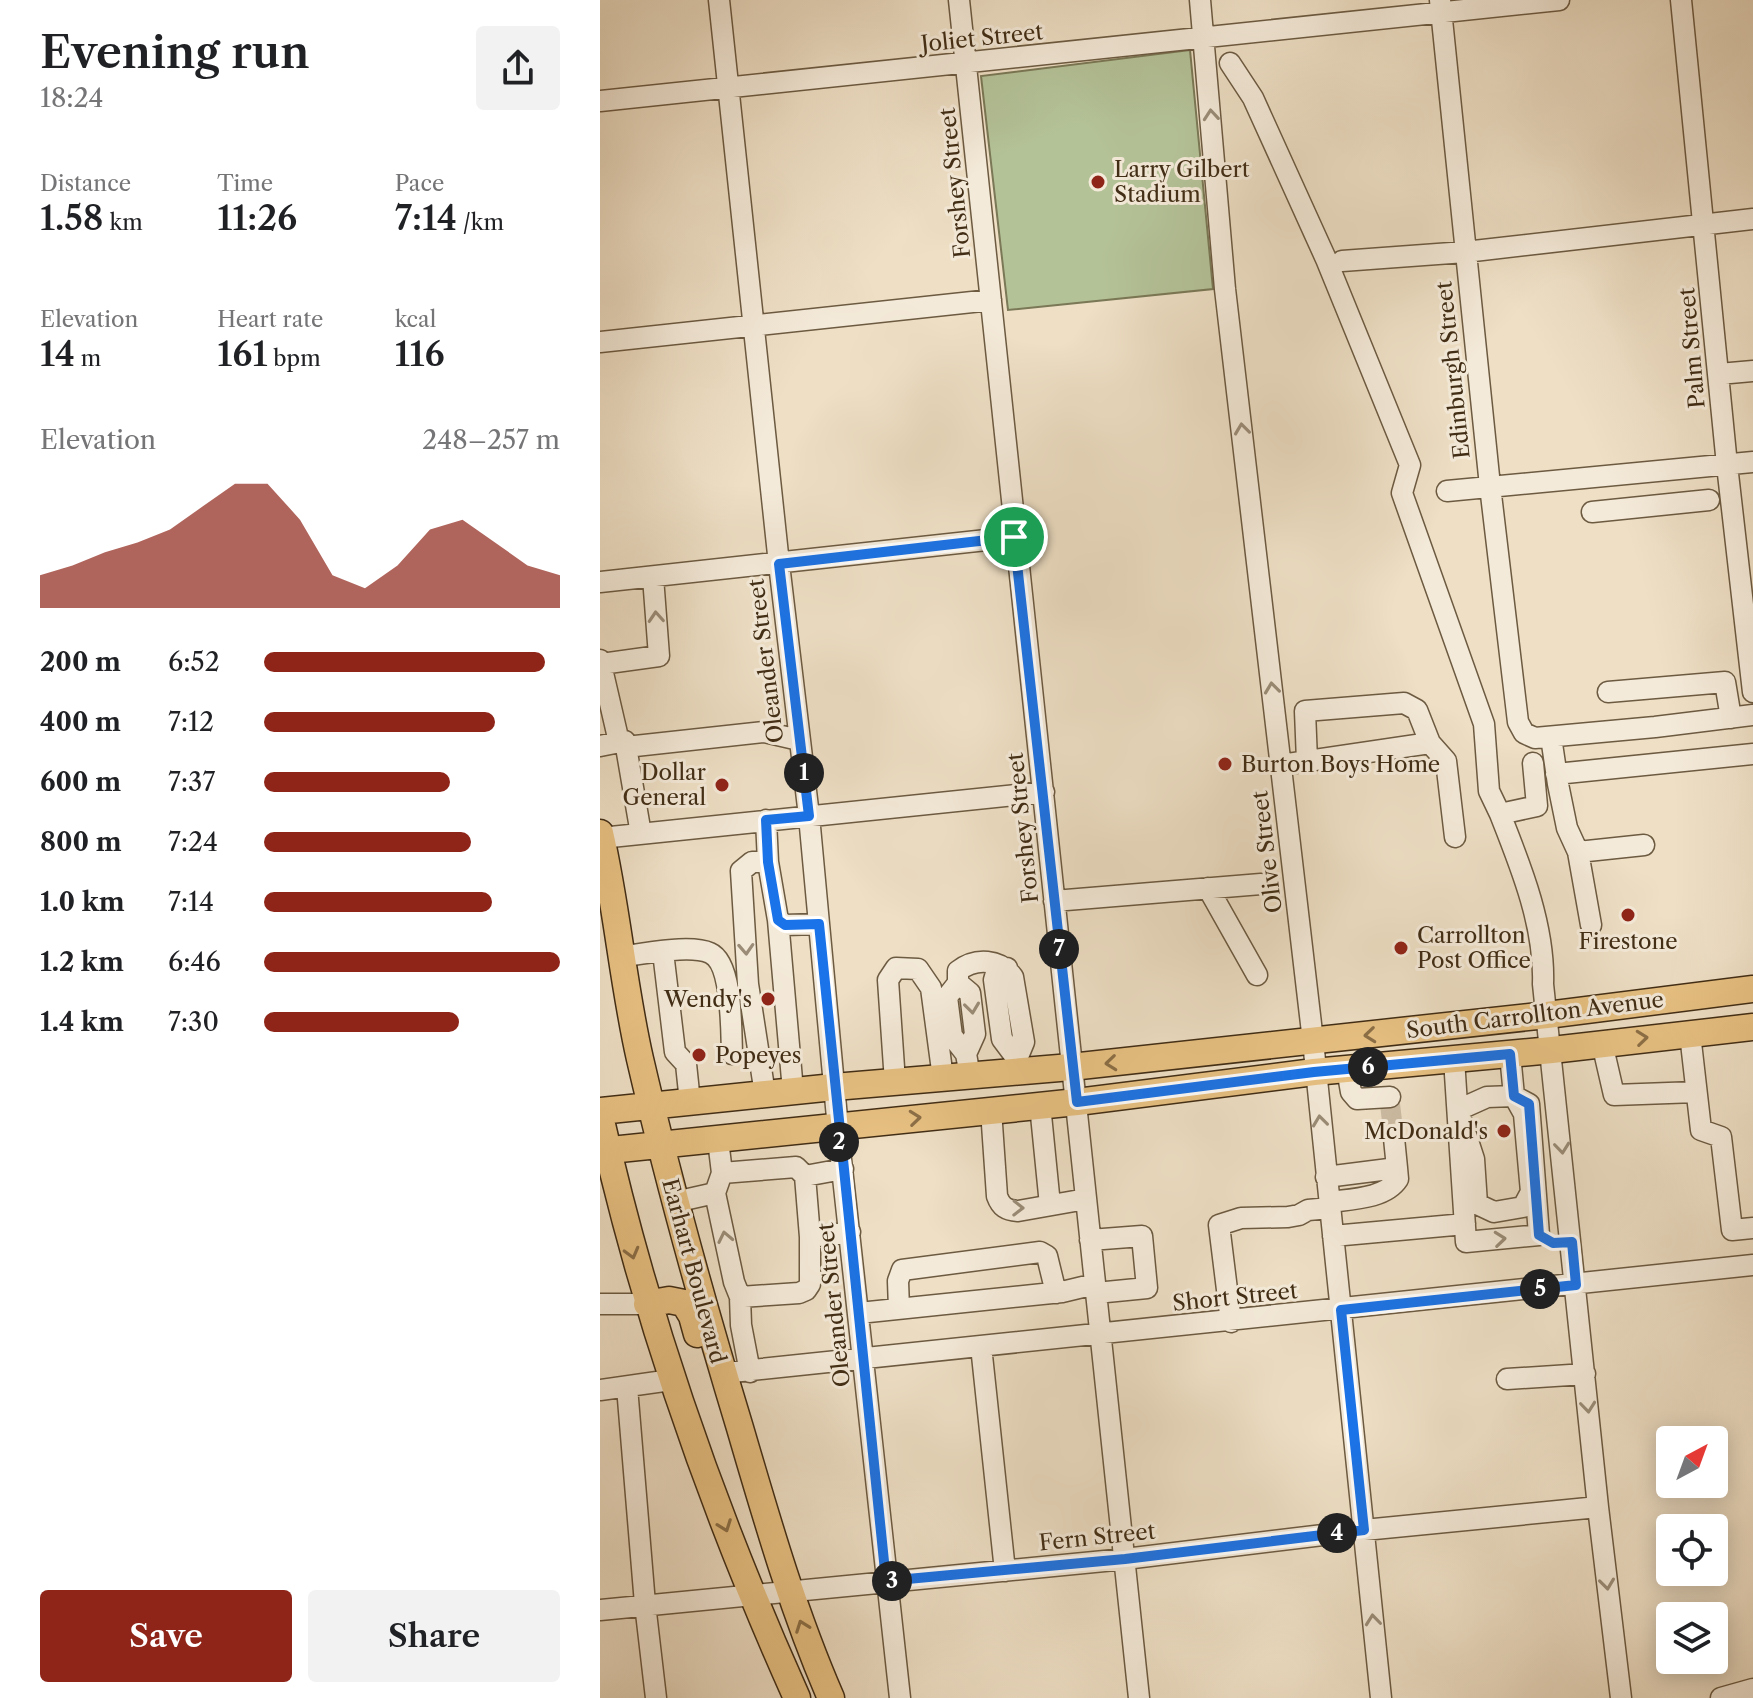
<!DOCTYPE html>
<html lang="en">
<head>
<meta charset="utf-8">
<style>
  body { margin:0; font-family:"Libre Caslon Text",serif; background:#f2f2f2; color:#202124; height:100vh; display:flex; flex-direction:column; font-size:30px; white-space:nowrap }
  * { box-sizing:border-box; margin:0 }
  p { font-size:26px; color:#757577 }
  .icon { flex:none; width:44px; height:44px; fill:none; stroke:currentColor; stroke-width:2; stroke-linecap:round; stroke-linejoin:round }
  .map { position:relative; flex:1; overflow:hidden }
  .drawer { display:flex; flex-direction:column; background:#fff; width:600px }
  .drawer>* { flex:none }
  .needle { width:52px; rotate:41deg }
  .buttons { position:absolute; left:1056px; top:1426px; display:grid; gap:16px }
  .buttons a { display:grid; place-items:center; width:72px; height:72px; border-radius:8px; background:#fff; box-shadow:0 4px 20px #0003; font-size:40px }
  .pin { position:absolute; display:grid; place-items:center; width:68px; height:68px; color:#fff; margin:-34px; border:4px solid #fff; border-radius:50%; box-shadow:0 2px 8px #0007 }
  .km { position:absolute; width:40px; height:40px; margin:-20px; border-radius:50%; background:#222; color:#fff; font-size:22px; line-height:40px; text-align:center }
  .round { display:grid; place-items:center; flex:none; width:84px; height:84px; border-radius:8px; background:#f2f2f2 }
  .head { display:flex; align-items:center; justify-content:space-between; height:136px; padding:0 40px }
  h1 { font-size:44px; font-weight:600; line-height:60px }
  .metrics { display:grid; grid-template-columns:repeat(3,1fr); gap:12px; height:136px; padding:8px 40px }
  .metrics div { display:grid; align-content:center }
  .metrics b { font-size:34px; font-weight:600 }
  .metrics small { font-size:22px; font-weight:400 }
  .metrics p { font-size:22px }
  .chart { height:224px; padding:16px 40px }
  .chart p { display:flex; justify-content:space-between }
  .chart svg { width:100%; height:144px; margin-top:8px; fill:#8f2418; opacity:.7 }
  .button { display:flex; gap:16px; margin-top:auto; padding:16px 40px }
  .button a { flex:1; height:92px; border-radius:8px; background:#8f2418; color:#fff; font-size:32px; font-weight:600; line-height:92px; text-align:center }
  .button a+a { background:#f2f2f2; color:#202124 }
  ul { padding:0 40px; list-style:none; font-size:26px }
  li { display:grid; grid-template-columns:128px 96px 1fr; align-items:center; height:60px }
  li i { height:20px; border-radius:10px; background:#8f2418 }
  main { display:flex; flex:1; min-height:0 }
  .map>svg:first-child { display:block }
</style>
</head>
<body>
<main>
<section class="drawer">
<div class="head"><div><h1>Evening run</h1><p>18:24</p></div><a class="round"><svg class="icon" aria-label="share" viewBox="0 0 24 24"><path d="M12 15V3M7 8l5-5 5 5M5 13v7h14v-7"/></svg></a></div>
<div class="metrics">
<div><p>Distance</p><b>1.58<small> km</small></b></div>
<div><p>Time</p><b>11:26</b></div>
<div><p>Pace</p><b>7:14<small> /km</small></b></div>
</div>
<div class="metrics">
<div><p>Elevation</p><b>14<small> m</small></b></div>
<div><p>Heart rate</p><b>161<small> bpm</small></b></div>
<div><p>kcal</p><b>116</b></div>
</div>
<div class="chart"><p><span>Elevation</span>248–257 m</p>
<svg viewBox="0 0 160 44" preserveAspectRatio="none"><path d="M0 44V34L10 31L20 27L30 24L40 20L50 13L60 6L70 6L80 17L90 34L100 38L110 31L120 20L130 17L140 24L150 31L160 34V44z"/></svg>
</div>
<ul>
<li><b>200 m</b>6:52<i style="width:95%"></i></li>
<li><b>400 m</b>7:12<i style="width:78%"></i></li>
<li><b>600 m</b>7:37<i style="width:63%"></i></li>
<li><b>800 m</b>7:24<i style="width:70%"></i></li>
<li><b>1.0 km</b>7:14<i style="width:77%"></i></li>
<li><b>1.2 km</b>6:46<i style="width:100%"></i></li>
<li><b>1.4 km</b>7:30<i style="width:66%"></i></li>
</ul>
<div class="button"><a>Save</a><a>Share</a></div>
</section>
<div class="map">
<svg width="1153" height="1698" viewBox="0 0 1153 1698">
  <rect width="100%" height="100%" fill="#eedfc5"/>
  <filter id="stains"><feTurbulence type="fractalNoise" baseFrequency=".0025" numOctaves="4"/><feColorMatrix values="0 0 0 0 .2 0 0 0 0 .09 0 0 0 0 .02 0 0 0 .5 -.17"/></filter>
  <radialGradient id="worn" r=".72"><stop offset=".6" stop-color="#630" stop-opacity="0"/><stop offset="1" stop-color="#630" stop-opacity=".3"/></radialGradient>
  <!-- grass -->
  <path fill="#b4c298" stroke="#7a7856" stroke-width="2" d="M590,50l23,239 -205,21 -27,-234z"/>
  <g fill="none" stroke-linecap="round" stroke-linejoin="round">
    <!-- minor-tunnel -->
    <path stroke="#cbbba2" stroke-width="20" stroke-dasharray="20 10" stroke-linecap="butt" d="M790,1104l4,34"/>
    <defs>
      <path id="minor" d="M119,0l60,564 30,252 31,334 60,548
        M359,0l180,1698
        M600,0l25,289 88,752 68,657
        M840,0l50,486 28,236 6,11 11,5 120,-11 98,-12
        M1081,0l46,465 26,227
        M630,63l23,35 73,161 84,206 -8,28 82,231 5,67 11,23
        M0,101l959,-101
        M742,261l123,-9 288,-33
        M0,342l391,-42
        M1119,374l34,-3
        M847,491l306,-29
        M992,512l117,-12
        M0,582l414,-45
        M0,660l19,82
        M1,664l58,-8 -6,-79
        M1008,692l117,-10 6,36
        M951,737l7,47 9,44 11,24 13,73
        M0,746l25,-5 16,93
        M26,747l138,-15 35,8
        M707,761l-2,-50 99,-8 13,7 13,33
        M933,763l4,43 -37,8c21,53 45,112 43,170l55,523 23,191
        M681,765l149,-22 16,18 9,76
        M956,774l197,-20
        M166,820l2,42 10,58 7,5 34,-1
        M1,838l443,-46
        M978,852l66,-7
        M608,888l49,87
        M454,901l207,-17
        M178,920l15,171
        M63,952l12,100 11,12 4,38
        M22,956c23,-2 68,-12 88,-3 23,10 21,78 22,101
        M407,968l-11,5 -2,7 8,59 15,20
        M358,983l-11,14 5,39 14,18 2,11
        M1090,1034l11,96 20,7 11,93 21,-2
        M1002,1043l12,52 82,-3
        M366,1054l9,-20 -5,-41 -12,-10v-12c18,-14 42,-12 55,6l11,65 -7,17 1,11
        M854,1059l12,183 73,-7 -10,-131 -15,-8 -4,-42
        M747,1069l4,23 6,7 33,-2
        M295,1082l-7,-102 8,-12 22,1 13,19 12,90
        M165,1094l-17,-110 -7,-113 11,-9h16
        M914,1096l10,18 7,78 -8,15 -29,5 -17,-8 -3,-45 -16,-49 29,-13z
        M440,1105l10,100
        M391,1110l6,86c4,11 9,14 21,15l68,-12
        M118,1140l4,33 -7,20 19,89 6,15 59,-4 7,-3 4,-6v-47
        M243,1169l-38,7 5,61 40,-5
        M122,1173l74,-6 9,9
        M726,1177l71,-9 -3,-30
        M75,1202l40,-9
        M729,1202c22,-3 56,-3 69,-23l-1,-11
        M733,1236l132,-12
        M490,1240l52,-4 5,52 -51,5
        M140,1297l1,28 9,47
        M0,1304h47
        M299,1309l-1,-28 4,-11 138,-18 7,4 9,37
        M259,1313l203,-21 33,-8
        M631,1322l-12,-97 22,-7 47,-1 11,-2 9,-5 22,-2
        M381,1346l24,225
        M123,1373l1030,-108
        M907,1379l78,-5
        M27,1387l18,217 11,94
        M0,1390l71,-10
        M0,1610l525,-51 239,-29 234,-23
        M1121,1698l32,-9"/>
      <path id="major" d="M0,833c17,74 23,152 40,226 29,125 63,247 100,369 27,92 53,183 91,270
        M0,1111l234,-24 237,-20 476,-52 206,-26
        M0,1116c45,202 112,393 197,582
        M0,1151l477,-49 237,-30 238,-22 201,-23
        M47,1304l22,-4 15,3 8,13 5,18"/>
    </defs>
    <!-- minor casing -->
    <use href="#minor" stroke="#6c5a41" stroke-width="23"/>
    <!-- major casing -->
    <use href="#major" stroke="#412d15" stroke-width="29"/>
    <!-- minor -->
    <use href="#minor" stroke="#f4ead9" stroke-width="20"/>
    <!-- major -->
    <use href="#major" stroke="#e7c082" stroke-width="26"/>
  </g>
  <!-- one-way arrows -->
  <defs><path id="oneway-chevron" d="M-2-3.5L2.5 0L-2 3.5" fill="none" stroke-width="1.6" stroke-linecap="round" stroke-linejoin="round" transform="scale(2)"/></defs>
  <g stroke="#9a8c77">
    <use href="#oneway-chevron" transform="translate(611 115) rotate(-95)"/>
    <use href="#oneway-chevron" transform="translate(642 429) rotate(-97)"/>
    <use href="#oneway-chevron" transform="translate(56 617) rotate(-94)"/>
    <use href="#oneway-chevron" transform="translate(672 688) rotate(-97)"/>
    <use href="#oneway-chevron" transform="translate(146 949) rotate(87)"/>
    <use href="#oneway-chevron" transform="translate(372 1008) rotate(83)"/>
    <use href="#oneway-chevron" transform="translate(720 1121) rotate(-97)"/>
    <use href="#oneway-chevron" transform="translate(962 1148) rotate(84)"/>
    <use href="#oneway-chevron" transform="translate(418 1208) rotate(1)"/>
    <use href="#oneway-chevron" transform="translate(125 1237) rotate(-102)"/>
    <use href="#oneway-chevron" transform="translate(900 1239) rotate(-6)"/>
    <use href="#oneway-chevron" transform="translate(988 1407) rotate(84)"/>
    <use href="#oneway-chevron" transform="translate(1007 1584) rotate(83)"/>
    <use href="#oneway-chevron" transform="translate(773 1620) rotate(-96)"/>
  </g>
  <g stroke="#8c6f46">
    <use href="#oneway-chevron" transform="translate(770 1035) rotate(174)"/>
    <use href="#oneway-chevron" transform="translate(1042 1038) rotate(-6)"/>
    <use href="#oneway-chevron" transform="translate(511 1063) rotate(174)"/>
    <use href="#oneway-chevron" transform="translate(315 1118) rotate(-6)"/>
    <use href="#oneway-chevron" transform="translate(32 1253) rotate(75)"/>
    <use href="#oneway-chevron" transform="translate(125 1526) rotate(70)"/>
    <use href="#oneway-chevron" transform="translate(202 1626) rotate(-110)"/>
  </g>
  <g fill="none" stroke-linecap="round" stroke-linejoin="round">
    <defs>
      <path id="route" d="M414,537l63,565 237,-30 196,-18 4,42 15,8 10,131 14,8 19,-1 4,43 -235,25 23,220 -239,29 -239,22 -67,-657 -34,1 -7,-5 -10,-58 -2,-42 43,-4 -30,-252z"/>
    </defs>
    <!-- route casing -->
    <use href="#route" stroke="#fff" stroke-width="16"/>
    <!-- route -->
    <use href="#route" stroke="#1a73e8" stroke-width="10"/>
  </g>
  <!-- markers -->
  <g fill="#8f2418" stroke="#f4ead9" stroke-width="3">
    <circle cx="498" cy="182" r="8"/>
    <circle cx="625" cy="764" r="8"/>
    <circle cx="122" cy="785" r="8"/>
    <circle cx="1028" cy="915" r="8"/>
    <circle cx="801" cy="948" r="8"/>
    <circle cx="168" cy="999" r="8"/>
    <circle cx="99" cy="1055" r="8"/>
    <circle cx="904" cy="1131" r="8"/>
  </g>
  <g text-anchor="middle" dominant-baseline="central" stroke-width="6" stroke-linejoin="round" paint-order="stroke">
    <!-- street labels -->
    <g font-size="22" fill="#412d15" stroke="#f4ead9">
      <text transform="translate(382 38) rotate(-6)">Joliet Street</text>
      <text transform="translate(355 183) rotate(-96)">Forshey Street</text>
      <text transform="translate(1092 348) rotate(-95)">Palm Street</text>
      <text transform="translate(853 370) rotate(-96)">Edinburgh Street</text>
      <text transform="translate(166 661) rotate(-97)">Oleander Street</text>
      <text transform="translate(423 828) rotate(-96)">Forshey Street</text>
      <text transform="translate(667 852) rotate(-97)">Olive Street</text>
      <text transform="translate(935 1015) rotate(-7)">South Carrollton Avenue</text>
      <text transform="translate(94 1271) rotate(75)">Earhart Boulevard</text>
      <text transform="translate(635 1297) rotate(-6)">Short Street</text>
      <text transform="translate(234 1305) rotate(-96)">Oleander Street</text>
      <text transform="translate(497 1537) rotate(-6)">Fern Street</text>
    </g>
    <!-- poi labels -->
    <g font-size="22" fill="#412d15" stroke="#f4ead9" text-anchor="start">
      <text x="514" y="169">Larry Gilbert<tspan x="514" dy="25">Stadium</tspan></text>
      <text x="641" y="764">Burton Boys Home</text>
      <text x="106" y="772" text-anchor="end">Dollar<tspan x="106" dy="25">General</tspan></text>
      <text x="817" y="935">Carrollton<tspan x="817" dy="25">Post Office</tspan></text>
      <text x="1028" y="941" text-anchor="middle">Firestone</text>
      <text x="152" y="999" text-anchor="end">Wendy's</text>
      <text x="115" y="1055">Popeyes</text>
      <text x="888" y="1131" text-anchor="end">McDonald's</text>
    </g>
  </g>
  <rect width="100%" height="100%" filter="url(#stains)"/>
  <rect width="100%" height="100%" fill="url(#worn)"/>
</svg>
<div class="buttons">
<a><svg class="needle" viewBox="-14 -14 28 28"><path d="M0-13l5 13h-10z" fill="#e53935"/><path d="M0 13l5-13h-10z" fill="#757577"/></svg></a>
<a><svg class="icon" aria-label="locate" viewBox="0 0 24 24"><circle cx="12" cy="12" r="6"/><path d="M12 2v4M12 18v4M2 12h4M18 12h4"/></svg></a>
<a><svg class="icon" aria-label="layers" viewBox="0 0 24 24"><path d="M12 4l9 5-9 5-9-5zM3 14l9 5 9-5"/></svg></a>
</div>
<div class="pin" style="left:414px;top:537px;background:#1e9e55"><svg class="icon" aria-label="arrive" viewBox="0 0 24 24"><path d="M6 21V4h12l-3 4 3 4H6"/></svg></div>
<b class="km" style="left:204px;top:773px">1</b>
<b class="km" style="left:239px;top:1142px">2</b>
<b class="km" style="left:292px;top:1581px">3</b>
<b class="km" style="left:737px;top:1533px">4</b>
<b class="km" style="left:940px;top:1289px">5</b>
<b class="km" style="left:768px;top:1067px">6</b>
<b class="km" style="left:459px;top:949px">7</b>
</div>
</main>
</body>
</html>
